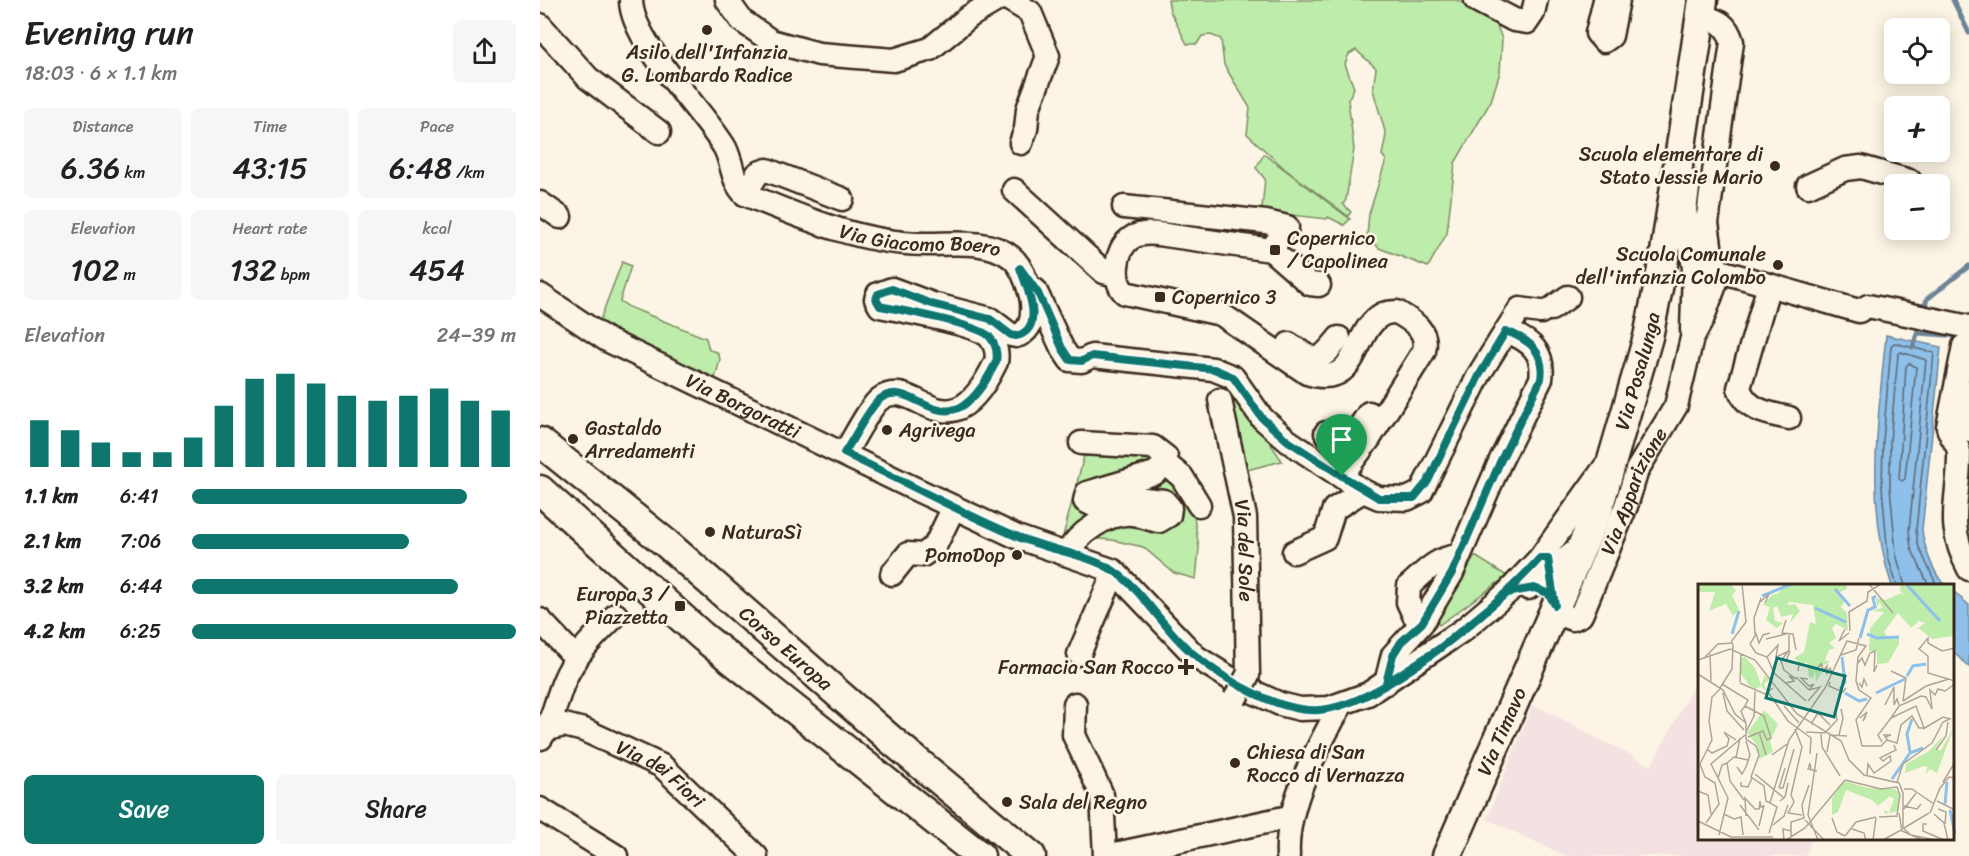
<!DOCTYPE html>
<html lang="en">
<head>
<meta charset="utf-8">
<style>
  body { margin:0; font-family:Sriracha,sans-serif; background:#f6f6f6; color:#202124; height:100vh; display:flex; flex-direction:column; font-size:22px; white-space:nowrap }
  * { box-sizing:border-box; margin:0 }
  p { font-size:20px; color:#757577 }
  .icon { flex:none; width:33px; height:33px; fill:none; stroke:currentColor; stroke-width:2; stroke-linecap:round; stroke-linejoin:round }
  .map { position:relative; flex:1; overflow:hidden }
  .side { display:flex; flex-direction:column; background:#fff; width:540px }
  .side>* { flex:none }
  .buttons { position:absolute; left:1344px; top:18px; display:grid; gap:12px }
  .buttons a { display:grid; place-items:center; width:66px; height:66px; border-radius:9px; background:#fff; box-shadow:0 3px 15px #0003; font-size:30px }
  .pin { position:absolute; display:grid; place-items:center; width:51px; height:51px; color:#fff; margin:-62px -26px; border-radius:50% 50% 50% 0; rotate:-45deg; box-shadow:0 0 6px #0007 }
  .pin .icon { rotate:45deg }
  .round { display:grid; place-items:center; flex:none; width:63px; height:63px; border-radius:9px; background:#f6f6f6 }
  .summary { display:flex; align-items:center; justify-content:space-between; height:102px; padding:0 24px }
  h1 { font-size:33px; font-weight:600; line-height:45px }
  .metrics { display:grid; grid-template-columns:repeat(3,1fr); gap:9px; height:102px; padding:6px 24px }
  .metrics div { display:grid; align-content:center; border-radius:9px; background:#f6f6f6; text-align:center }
  .metrics b { font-size:30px; font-weight:600 }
  .metrics small { font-size:16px; font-weight:400 }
  .metrics p { font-size:16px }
  .chart { height:168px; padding:12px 24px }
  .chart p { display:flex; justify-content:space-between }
  .chart svg { width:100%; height:108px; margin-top:6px; stroke:#0f766e; stroke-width:6 }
  .primary-button { display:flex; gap:12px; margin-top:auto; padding:12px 24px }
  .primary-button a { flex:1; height:69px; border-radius:9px; background:#0f766e; color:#fff; font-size:24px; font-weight:600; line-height:69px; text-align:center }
  .primary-button a+a { background:#f6f6f6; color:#202124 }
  ul { padding:0 24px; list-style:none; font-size:20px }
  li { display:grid; grid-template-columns:96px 72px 1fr; align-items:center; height:45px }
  li i { height:15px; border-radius:8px; background:#0f766e }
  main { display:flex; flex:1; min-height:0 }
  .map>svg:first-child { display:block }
</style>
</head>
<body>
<main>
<section class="side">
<div class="summary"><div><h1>Evening run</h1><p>18:03 · 6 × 1.1 km</p></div><a class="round"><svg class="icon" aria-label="share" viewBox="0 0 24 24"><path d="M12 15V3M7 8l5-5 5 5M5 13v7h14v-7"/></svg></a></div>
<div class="metrics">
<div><p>Distance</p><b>6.36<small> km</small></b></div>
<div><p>Time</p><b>43:15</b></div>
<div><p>Pace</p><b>6:48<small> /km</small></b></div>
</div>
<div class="metrics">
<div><p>Elevation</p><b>102<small> m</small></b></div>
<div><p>Heart rate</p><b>132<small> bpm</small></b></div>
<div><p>kcal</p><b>454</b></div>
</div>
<div class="chart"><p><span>Elevation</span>24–39 m</p>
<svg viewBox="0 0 160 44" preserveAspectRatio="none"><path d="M5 44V25M15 44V29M25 44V34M35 44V38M45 44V38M55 44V32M65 44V19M75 44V8M85 44V6M95 44V10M105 44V15M115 44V17M125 44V15M135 44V12M145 44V17M155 44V21"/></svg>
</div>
<ul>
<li><b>1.1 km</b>6:41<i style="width:85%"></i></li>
<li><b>2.1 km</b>7:06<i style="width:67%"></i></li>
<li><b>3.2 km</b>6:44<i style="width:82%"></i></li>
<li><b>4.2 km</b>6:25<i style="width:100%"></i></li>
</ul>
<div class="primary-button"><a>Save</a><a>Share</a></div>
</section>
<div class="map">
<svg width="1429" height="856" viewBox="0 0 1429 856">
  <rect width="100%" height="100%" fill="#fcf5e5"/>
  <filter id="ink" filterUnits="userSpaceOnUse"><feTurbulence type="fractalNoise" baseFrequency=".0167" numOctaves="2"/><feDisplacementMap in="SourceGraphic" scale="12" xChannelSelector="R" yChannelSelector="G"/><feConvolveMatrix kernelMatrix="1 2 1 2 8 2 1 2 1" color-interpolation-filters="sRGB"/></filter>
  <g filter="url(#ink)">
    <!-- built -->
    <path fill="#f4e1e1" d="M1159,676v164h113l-7,16h-239l-79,-37 45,-113 9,2 110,58z"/>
    <!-- green -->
    <path fill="#beecab" stroke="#7c8b64" stroke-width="1.5" d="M628,0h289l38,20 7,19 -2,33 -9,29 -36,62 -8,70 -19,34 -49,-19 -12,-12 2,-22 17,-54 -4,-5 4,-20 -13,-45 3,-22 -20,-18 -7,4 -4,10 9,24 -6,12 6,49 -8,51 -3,4 8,8 -3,4 -63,-47 -38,-35 3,-26 -26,-43 -3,-26 -10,-4 -9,1 -5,8h-10l-17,-33z
      M724,154l86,65 -6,6 -16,-8 -1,2 -63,-7 -2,-4 3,-29 -9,-11z
      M82,262l9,4 -11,35 9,6 77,31 3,12 8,2 3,7 -5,20 -105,-49 -10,-10z
      M683,387h10l49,74 -39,10z
      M544,456l65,1 43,47 7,44 -3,31 -22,-6 -31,-26 -31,-7 -49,-4z
      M935,556l32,20 -68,49 -3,-4z"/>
    <!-- water -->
    <path fill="#8ec0ea" stroke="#6d8498" stroke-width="1.5" d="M1346,335l55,12 -19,183c2,16 11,45 24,56h-54c-27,-80 -14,-168 -6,-251z
      M1413,591l16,14v62l-16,-15z"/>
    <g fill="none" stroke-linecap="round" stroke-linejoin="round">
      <!-- shore -->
      <path stroke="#5c6670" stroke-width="1.5" d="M1369,363l7,4 -11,112 -3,2 -3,-2 7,-113z
        M1357,586l-9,-30 -6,-69 1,-46 8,-95 3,-3 40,10 -18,177 2,15 19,41
        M1365,586l-9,-32 -6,-67v-46l8,-86 3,-3 25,8 -17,171 2,17 18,38"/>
      <!-- stream -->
      <path stroke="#6d8498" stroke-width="5" d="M1413,0l16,33
        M1383,312l4,-13 42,-33
        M1378,333l43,3
        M1373,347l8,-26"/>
      <defs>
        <g id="minor">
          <path id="s1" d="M91,0c0,42 72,110 94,148 8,16 7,34 20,46 58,24 118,50 181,50 26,0 63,-5 85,13 12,9 23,40 21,55 0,11 -4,21 -16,24l-5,-1 -21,-16 -58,-15 -40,-15 -14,5 -2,5 4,7c21,4 95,18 109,30 6,7 9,17 7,26 -48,100 -81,10 -116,37 -10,7 -28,43 -36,55"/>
          <path d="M187,0l15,21 29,20 48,13 75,6 36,-11 40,-33 27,-16"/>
          <path d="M470,0l20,12 18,44 -20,53 -2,20 -5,14"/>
          <path d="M936,0l38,20 13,2 6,-9 3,-13"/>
          <path d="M1065,0l-8,33 7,8 7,-5 7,-36"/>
          <path d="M1160,15c18,6 27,8 32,27l-25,181 5,37 8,11 139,40 9,-5 101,21"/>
          <path d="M0,25l48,53 71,54"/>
          <path d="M1149,181l-4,29 9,58 -2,62"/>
          <path d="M1268,186l37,-17 16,-2 49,14"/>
          <path d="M474,190l90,82 13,3"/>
          <path d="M205,194l13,-21 9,-3 75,29"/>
          <path d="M0,203l20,14"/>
          <path d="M584,207l142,15 21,5 -16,23"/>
          <path d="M779,285l-9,-1 -39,-34 -113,-16c-9,-1 -20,-1 -28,5 -15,11 -18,42 -5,54l96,21 86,59c54,17 44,-42 76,-59 3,-1 10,-2 14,-2 15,9 32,18 27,39l-55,88 -27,36"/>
          <path d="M1229,285l-30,103c8,23 28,25 50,30"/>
          <path d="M495,290l27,58 8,12 12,1 10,-5 121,13 20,8 29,41 26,23 75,50 16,7 28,1 14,-7 59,-119 26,-42c24,9 39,21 35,48l-41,83 -48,111 -30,50 -29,32 -7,28"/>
          <path id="s2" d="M0,295l67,45 302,146 108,51 97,34 82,86 51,32 33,15 20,5 29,-1 39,-14 95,-64 44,-37 33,-35 65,-91"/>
          <path d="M1011,309l17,-12"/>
          <path d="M966,331l14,-22 21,3"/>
          <path d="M749,344c27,19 29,20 50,-6"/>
          <path d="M1424,346l-16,81c2,9 10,17 11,25 1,48 -15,70 10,117"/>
          <path d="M1427,392l-2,29 4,9"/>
          <path id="s3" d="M680,400l25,117 3,158"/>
          <path d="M786,433c27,7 28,3 43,-20"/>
          <path d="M626,464l16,13 17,28"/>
          <path d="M754,552l31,-14 9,-29 29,-18"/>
          <path d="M526,554c12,-20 41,-42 66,-40 10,1 18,6 27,7l10,-6 1,-7 -6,-7 -30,-3 -21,2 -18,6 -10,-5 2,-8 68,-20 11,-9v-7l-13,-10 -72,-4"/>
          <path d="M352,574l16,-20 15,1 12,-9 19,-39"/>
          <path d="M988,588l52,-40"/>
          <path id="s4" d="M1013,612l20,7 8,-4 45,-109 11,-36 39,-64 16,-68 10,-18 18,-49"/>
          <path d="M874,615l-6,-13 1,-16c16,-14 27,-28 50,-30"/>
          <path d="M0,620l36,38"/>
          <path d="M539,654l31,-72"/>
          <path d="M535,704l-1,31 28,60 3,61"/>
          <path id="s5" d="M8,729l16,-4 20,5 78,36 94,90"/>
          <path d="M1,738c12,-17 15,-38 23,-57 11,-27 32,-46 52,-66"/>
          <path d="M0,809l76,47"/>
          <path d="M566,856l183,-39"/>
          <path d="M748,856c-3,-50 29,-108 53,-151"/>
        </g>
        <g id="major">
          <path id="s6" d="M0,442l127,102 223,195 141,117"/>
          <path d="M0,490l162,146 278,220"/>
          <path id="s7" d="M907,856l150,-344 51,-175 16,-78 39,-259"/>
        </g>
      </defs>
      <!-- minor casing -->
      <use href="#minor" stroke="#3b2a1e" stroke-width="27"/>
      <!-- major casing -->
      <use href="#major" stroke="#3b2a1e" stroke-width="33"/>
      <!-- minor -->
      <use href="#minor" stroke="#fcf5e5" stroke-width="22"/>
      <!-- major -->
      <use href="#major" stroke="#fcf5e5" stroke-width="28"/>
      <defs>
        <path id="minor-bridge" d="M695,699l13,-24"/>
      </defs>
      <!-- minor-bridge casing -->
      <use href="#minor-bridge" stroke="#3b2a1e" stroke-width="27" stroke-linecap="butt"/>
      <!-- minor-bridge -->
      <use href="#minor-bridge" stroke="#fcf5e5" stroke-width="22"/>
    </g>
  </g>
  <g fill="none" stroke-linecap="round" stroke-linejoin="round" filter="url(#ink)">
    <defs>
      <path id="route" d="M802,476l37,22h35l14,-17 52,-107 26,-43c24,9 39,21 35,48l-41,83 -48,111 -30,50 -21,19 -8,13 -7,28 54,-35 67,-55 27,-5 14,5 7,12 -7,-47h-8c-43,48 -156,147 -221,152 -39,3 -94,-30 -123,-54 -30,-23 -53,-66 -82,-85 -29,-18 -67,-21 -98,-35 -59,-25 -114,-56 -172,-83 8,-11 26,-47 36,-54 35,-27 67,63 116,-37 2,-9 -1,-19 -7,-26 -13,-12 -88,-26 -109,-30l-4,-7 2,-5 14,-5 40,15 58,15 21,16 5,1c31,-7 10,-50 4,-68l18,25 24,55 8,12 12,1 10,-5 122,13 19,8 29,41 26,23 54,35"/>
    </defs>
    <!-- route casing -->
    <use href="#route" stroke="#fff" stroke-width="12"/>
    <!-- route -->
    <use href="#route" stroke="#0f766e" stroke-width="8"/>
  </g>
  <!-- markers -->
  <g fill="#3b2a1e" stroke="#fcf5e5" stroke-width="2">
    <circle cx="167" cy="30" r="6"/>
    <circle cx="1235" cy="166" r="6"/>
    <rect x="729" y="244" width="12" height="12" rx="3"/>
    <circle cx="1238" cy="265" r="6"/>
    <rect x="614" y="291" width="12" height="12" rx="3"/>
    <circle cx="347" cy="430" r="6"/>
    <circle cx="33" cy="439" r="6"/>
    <circle cx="170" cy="532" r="6"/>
    <circle cx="477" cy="555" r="6"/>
    <rect x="134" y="600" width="12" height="12" rx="3"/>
    <path d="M643 658h6v6h6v6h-6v6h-6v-6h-6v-6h6z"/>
    <circle cx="695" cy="763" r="6"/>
    <circle cx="467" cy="802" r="6"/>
  </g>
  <g text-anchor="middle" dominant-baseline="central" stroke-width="5" stroke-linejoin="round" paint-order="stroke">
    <!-- poi labels -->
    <g font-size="20" fill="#3b2a1e" stroke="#fcf5e5" text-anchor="start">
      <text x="167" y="52" text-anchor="middle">Asilo dell'Infanzia<tspan x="167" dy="23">G. Lombardo Radice</tspan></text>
      <text x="1223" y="154" text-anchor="end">Scuola elementare di<tspan x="1223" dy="23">Stato Jessie Mario</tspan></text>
      <text x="747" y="238">Copernico<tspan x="747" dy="23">/ Capolinea</tspan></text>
      <text x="1226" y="254" text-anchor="end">Scuola Comunale<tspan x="1226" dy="23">dell'infanzia Colombo</tspan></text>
      <text x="632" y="297">Copernico 3</text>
      <text x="45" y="428">Gastaldo<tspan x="45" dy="23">Arredamenti</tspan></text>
      <text x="359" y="430">Agrivega</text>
      <text x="182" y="532">NaturaSì</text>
      <text x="465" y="555" text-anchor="end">PomoDop</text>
      <text x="128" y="594" text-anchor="end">Europa 3 /<tspan x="128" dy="23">Piazzetta</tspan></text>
      <text x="634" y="667" text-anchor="end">Farmacia San Rocco</text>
      <text x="707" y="752">Chiesa di San<tspan x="707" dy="23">Rocco di Vernazza</tspan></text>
      <text x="479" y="802">Sala del Regno</text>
    </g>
    <!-- street labels -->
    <g font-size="20" fill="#3b2a1e" stroke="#fcf5e5">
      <text stroke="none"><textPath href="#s1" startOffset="411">Via Giacomo Boero</textPath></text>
      <text stroke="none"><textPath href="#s7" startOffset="522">Via Posalunga</textPath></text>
      <text stroke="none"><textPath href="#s2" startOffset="232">Via Borgoratti</textPath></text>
      <text stroke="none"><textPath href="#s4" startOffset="165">Via Apparizione</textPath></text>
      <text stroke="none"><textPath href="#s3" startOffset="153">Via del Sole</textPath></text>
      <text stroke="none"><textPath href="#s6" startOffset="321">Corso Europa</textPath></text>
      <text stroke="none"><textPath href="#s7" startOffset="136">Via Timavo</textPath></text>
      <text stroke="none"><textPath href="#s5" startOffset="126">Via dei Fiori</textPath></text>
    </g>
  </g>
  <!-- overview -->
  <g transform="translate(1158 584)">
    <rect width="256" height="256" fill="#fcf5e5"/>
    <path d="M0,0h33l5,7 -4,4 7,15 -6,6 -7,-12 -17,7 6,-19h-17zM148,0l1,5 -9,4 7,8 -4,6 6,6 1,17 -12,-6 -4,4 4,10 -7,5 6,5 -6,2 -4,10 5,2 -12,6 4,4 -6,10 -1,-11 -2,7 -4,-1 -2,-15 -5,3 -8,-7 10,-6 6,-30 6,2 -3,-19 -24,-3 -2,3 8,-1 5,7 -10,12 3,-9 -12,3 -4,-11 -4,2 2,13 8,2 -6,5 -11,-8 4,-13 -7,-2 9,-10 7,-2 4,-8zM203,0l7,4 1,-4h45v52l-22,3 -14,-11 7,-5 -6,-2 -8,7 -13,-15 -14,19 5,7 10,-1v6l-11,19 -11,1v-13h-8l1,-23 14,-16 -12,-1 10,-3 -2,-6 -3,5 -1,-9 10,2 15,-7 6,4 -7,-6zM47,73l10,11 6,17 4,-10 4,5 -5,4 3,8 -6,-6 -6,3 -6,-4 -8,-11v-16zM66,126l14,14 -8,17 3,11 -14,7 -2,-14 -10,-12zM256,143l-17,46 -7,-4 -4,5 1,-7 -3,-1 -19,7 1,-9 23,-13 15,-16 -9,15h6zM146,197l24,7 27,1 5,5 -2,17 -13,3 -1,-4 5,3 5,-14 -4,-3 -12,10 -6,-6 -26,-10 -8,22 -6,3v-17z" fill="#beecab"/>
    <path fill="none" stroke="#8ec0ea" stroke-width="3" d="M208,0l34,37M137,5l15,17M64,12l29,-12M117,24l31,14M34,50l7,-23M169,50l10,4 22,-1M162,54l8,-28 7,-3 -2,-9 3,-2M209,92l6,-10 13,-2M142,105l5,-7 -3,-25M147,109l14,8 8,-2M178,109l29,-14M212,168l-3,-18 5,-15M194,195l18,-26 13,-5M247,220l2,-22M252,226l5,24"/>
    <path fill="none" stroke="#afa495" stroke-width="1.5" d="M171,0l24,29M61,19l10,-9 -4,9M88,36l-4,13 11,1 3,16M147,45l-6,12 10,-8M152,47l-1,-19 18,-11 1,-9 13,-8M57,50l-1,-16 7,-20M68,55l20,-5M33,58l15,-20 -4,-38M52,60l6,9 11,4 7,16 32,28M52,60l6,-10 3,9 4,-8 7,-2M257,64l-13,3 -14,-8v-5l-9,11 9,7v17l27,8M92,67l-4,10 13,3 -1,7M12,70l1,27M143,71l15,-5 3,-12M7,73l13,-13 15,-1M69,73l11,-12 -2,12 13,-6v-16M0,76l32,-11 25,11 42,54 44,27 8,19 15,15 35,8 4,10v35l8,7 24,5M124,79l-4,4 4,-2 1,6 4,-5v7l3,-5 2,4M160,79l4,-5 3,7 5,-12 5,-2 -1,21 3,-7M193,87l15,7 -3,23M0,90l25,16 12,24 11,9v16l10,7 3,9 -8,22 13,9 2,15 4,2M98,93l13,13M110,95l-7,-1 8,8 5,-2 -5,6M42,98l1,-28M132,98l-1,4 14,6 3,-4M42,99l25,11 8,-6M88,99l8,-2 -5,-5 7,3 -12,-9 -3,-9 8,-11M161,99l3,4 2,-8 3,7M24,100l26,16 -3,6M22,104l12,-19 1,-25M70,108l20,29 23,17 -1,16M25,109l4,18 17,19M110,117l12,-14 -11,3M205,117l23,-15 23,-7M187,121l9,-18v18l3,-6 2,6M86,122l15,17M162,134l7,-6 -4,9 3,-5M193,134l8,-12 22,-10 5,1 6,12 -2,-19 5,5 3,-6 7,2 10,-7M48,139l-5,-12 4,-5 19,10 7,22 -4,2 -4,-9 -15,6M113,140l7,-11 12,12M97,145l7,18 -11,48 3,7 -6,11 14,2M48,148l8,-16 1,-25M61,148l7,23M108,148l19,1 12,-13 -1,-7M123,150l1,13 18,29M141,151l4,-17 -2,-9M185,151h8l-6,2 3,3M184,158l-4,-7 13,-17M9,165l5,4 15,-7 2,-7 -5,-7 12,8M238,166l10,-14 2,-14M129,168l3,-17 17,1M119,169l-9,62 10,25M74,171l15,-11M38,174l4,-20M29,179l7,-6 14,3M2,180l12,-24 -3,-19 3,-24 9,-9M2,180l5,13 10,6 4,21 -13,19M39,183l5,7 4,-7 4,-12 -4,-14M113,185l-1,-6 -2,6 9,2M57,190l29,24M169,191l1,-11 6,9 17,-12 -1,-5 -7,5 -3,-3 16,-8 -2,-5M20,194l4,-13 5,-2 3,18 14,19M147,196l36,9 16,-2 3,8 -3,20M43,198v4l7,1 4,-9M199,198l6,-18 29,-21 11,-21 7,-3 -7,-2 -20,12M245,198l12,-20M81,204h4l11,-39M81,204l6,-20M206,205h8l22,15M0,207l10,4 3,19M82,217l5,-4 3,-14M239,217l18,9M42,221l19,25M206,222l13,3 4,-5M206,225l12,-16M240,225l8,3 -1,12M201,229l3,18 20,9M232,229l10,-25 9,-11 6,1M26,230l10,5 7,-2 2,18M236,230l10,9 4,17M48,232l-1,-18 10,11h4l1,-8 1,6 3,-1M181,233l19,-1M134,234l5,14 8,4M107,236l19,20M0,237l33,16h42M229,240h-4v7l21,9M75,241l11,-9 4,-11M61,242l5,-21M206,244l25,-15M154,245l12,4 2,7M71,249l8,-26 -7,-4 19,-63 36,-52 22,-47 19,5 -8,11 -2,24 3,9 12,8 -15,22 6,26h19l6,-6 10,3 4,-18 11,-9 7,12h5l-8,-22 -25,12M21,251l9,-37 -17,-34 34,-29M93,252v-14l13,-4 -2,-13 7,-20M147,252l11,-14 20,-5M86,256l-1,-11 8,2M88,256l19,-12 40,-48M175,256l3,-22M185,256l18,-10"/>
    <path fill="#0f766e" fill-opacity="0.15" stroke="#0f766e" stroke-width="3" d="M79,74l68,18 -11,41 -68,-19z"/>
    <rect width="256" height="256" fill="none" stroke="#3b2a1e" stroke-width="3"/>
  </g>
</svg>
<div class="buttons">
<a><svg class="icon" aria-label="locate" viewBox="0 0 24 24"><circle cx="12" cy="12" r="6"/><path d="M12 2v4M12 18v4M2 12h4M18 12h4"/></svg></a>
<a>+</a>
<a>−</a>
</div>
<div class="pin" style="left:802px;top:476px;background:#1e9e55"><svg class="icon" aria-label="arrive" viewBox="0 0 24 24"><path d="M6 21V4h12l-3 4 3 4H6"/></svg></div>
</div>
</main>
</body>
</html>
